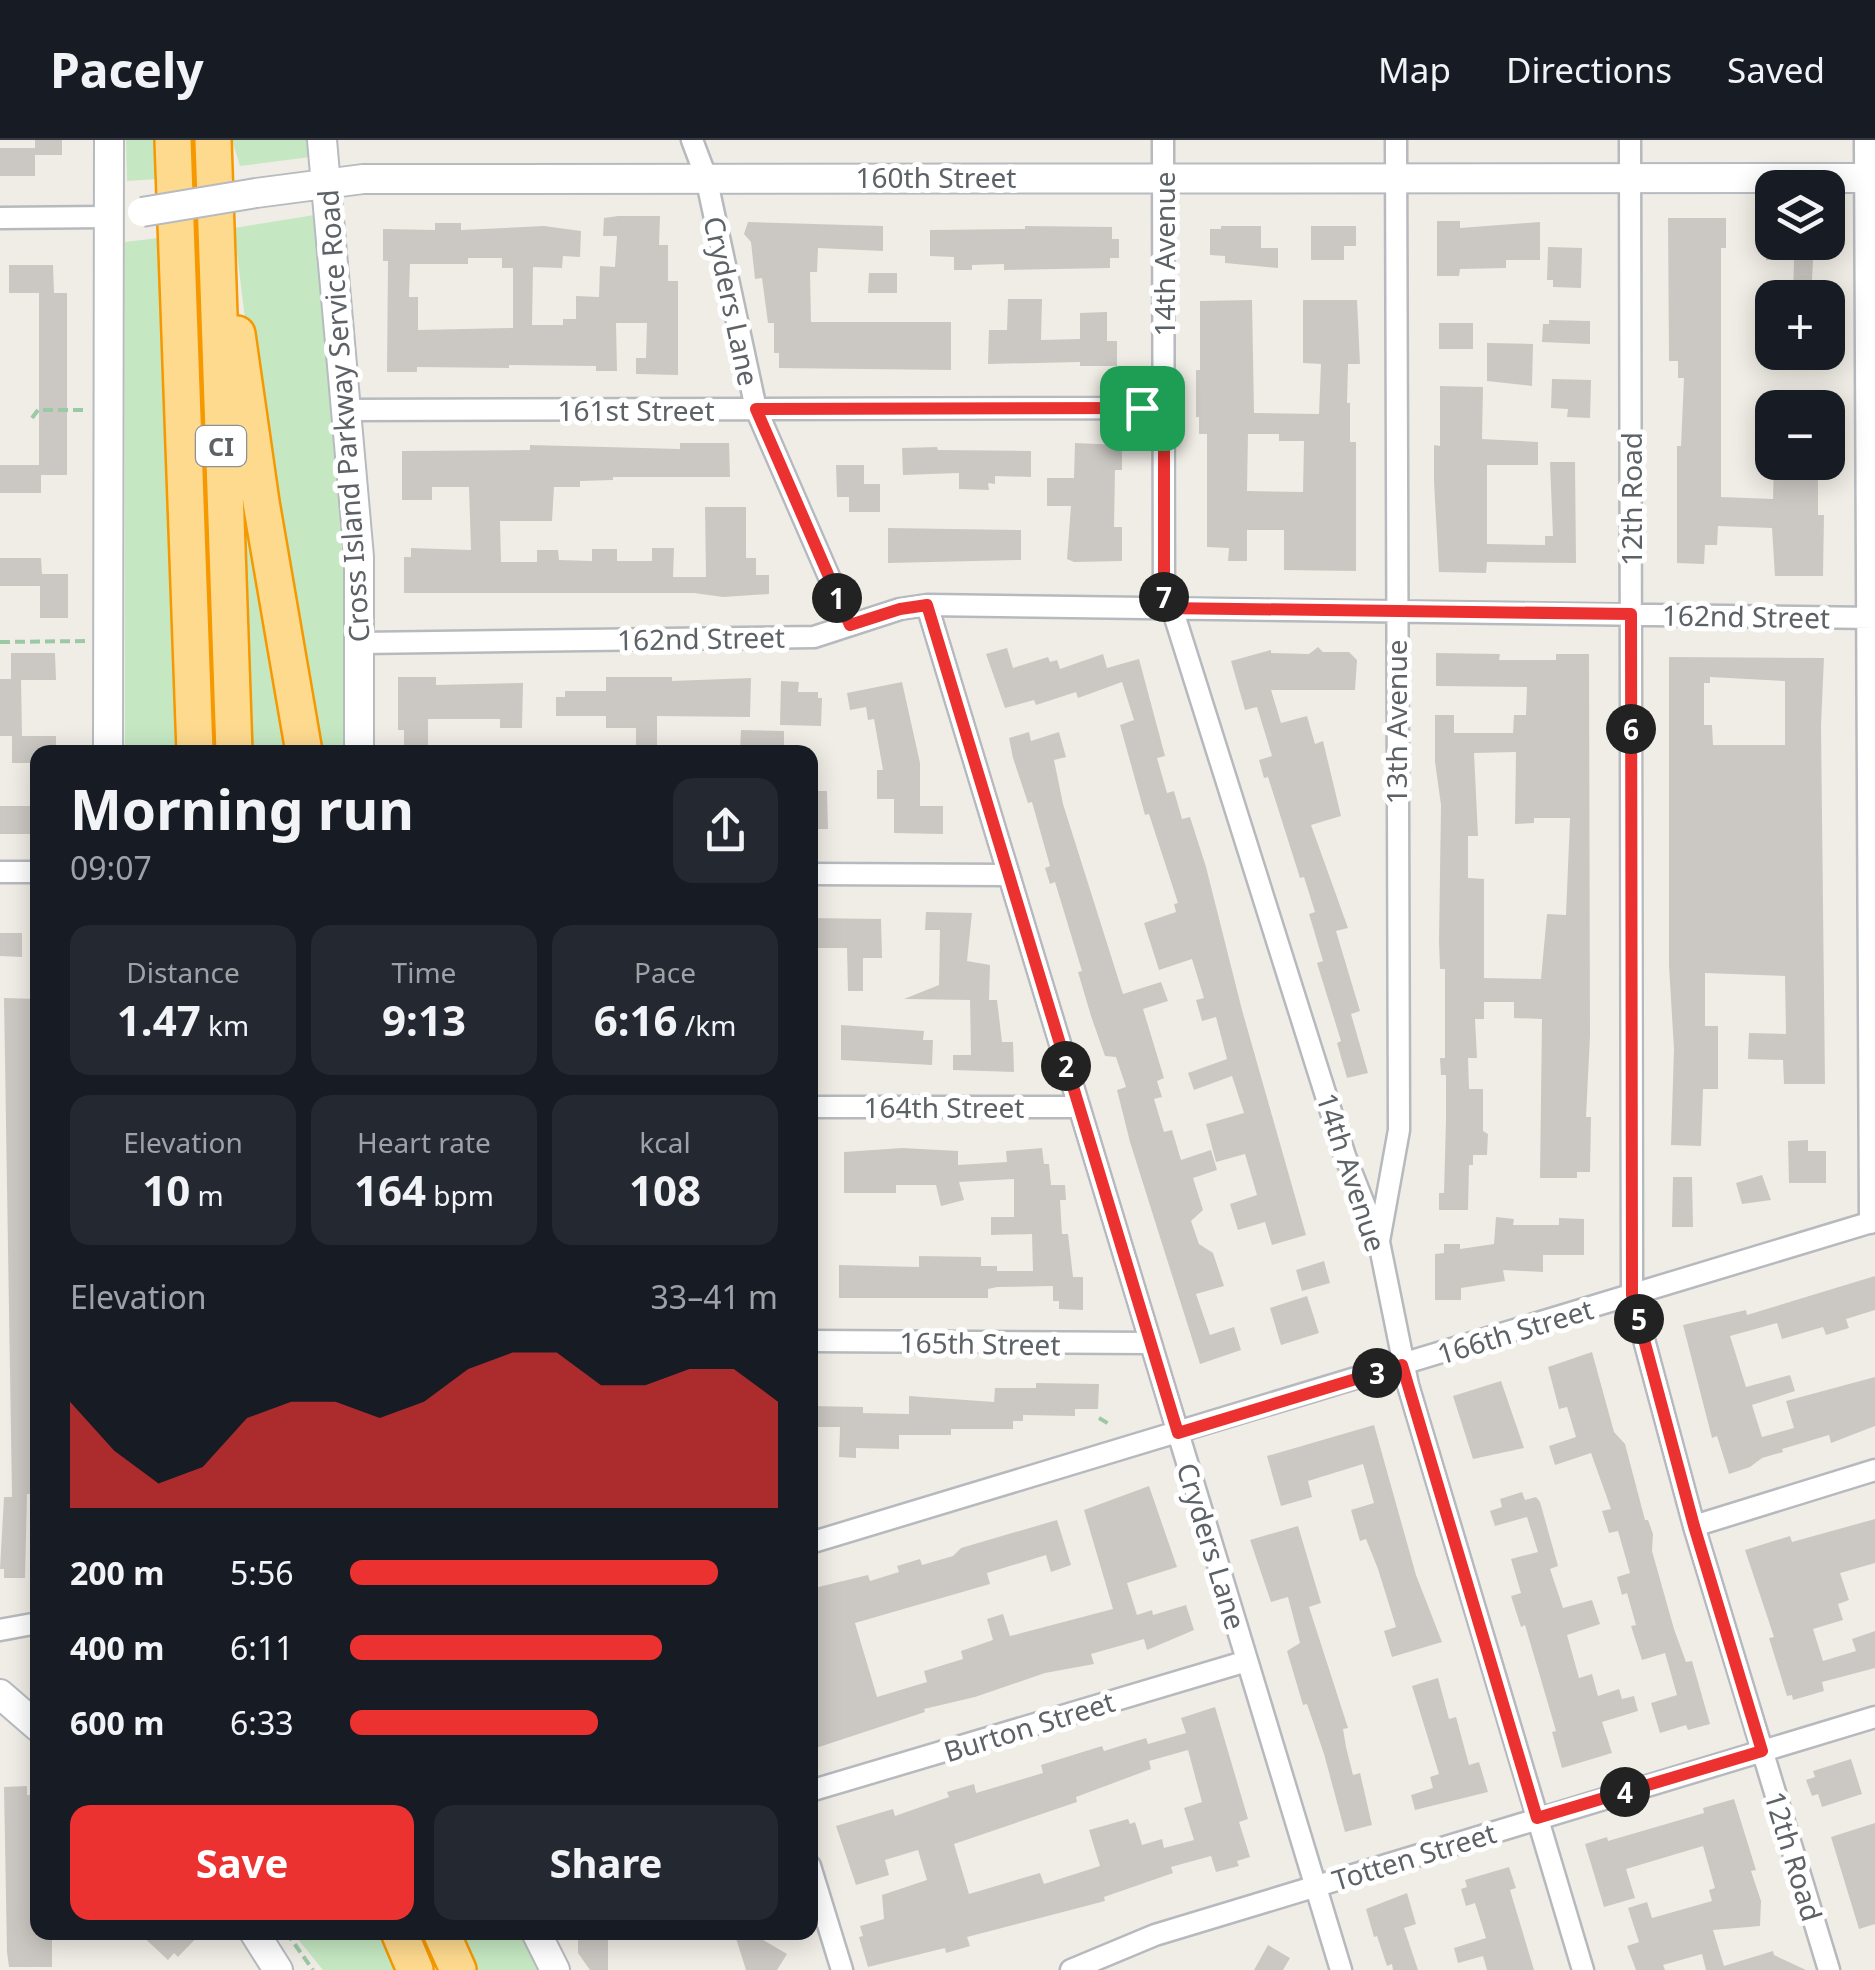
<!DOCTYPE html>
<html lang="en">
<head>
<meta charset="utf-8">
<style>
  body { margin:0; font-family:"Noto Sans",sans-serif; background:#242831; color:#f1f3f6; height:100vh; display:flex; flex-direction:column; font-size:38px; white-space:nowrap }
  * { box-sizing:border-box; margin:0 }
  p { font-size:32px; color:#9ea1a6 }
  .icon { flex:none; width:55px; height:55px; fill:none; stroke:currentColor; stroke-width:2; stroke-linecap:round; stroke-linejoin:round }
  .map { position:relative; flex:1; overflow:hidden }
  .sheet { position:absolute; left:30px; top:605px; width:788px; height:1195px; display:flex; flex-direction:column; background:#171b24; border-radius:20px; box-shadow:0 5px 25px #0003 }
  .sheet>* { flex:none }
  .controls { position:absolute; left:1755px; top:30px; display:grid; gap:20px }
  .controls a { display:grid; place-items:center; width:90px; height:90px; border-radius:20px; background:#171b24; box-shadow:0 5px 25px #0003; font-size:50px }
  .pin { position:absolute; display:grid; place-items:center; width:85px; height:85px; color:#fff; margin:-42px; border-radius:20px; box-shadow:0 5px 15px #0006 }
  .km { position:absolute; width:50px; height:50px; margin:-25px; border-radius:50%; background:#222; color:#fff; font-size:28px; line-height:50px; text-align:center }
  .round { display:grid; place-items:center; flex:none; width:105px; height:105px; border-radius:20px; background:#242831 }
  .overview { display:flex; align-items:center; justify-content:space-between; height:170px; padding:0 40px }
  h1 { font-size:55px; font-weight:700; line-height:75px }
  .metrics { display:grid; grid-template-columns:repeat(3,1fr); gap:15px; height:170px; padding:10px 40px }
  .metrics div { display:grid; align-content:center; border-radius:20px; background:#242831; text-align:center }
  .metrics b { font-size:42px; font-weight:700 }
  .metrics small { font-size:28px; font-weight:400 }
  .metrics p { font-size:28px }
  .chart { height:280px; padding:20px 40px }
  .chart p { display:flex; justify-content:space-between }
  .chart svg { width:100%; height:180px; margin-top:10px; fill:#ec3230; opacity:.7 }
  .button { display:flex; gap:20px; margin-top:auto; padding:20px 40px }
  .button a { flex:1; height:115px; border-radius:20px; background:#ec3230; color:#fff; font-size:40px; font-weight:700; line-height:115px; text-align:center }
  .button a+a { background:#242831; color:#f1f3f6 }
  ul { padding:0 40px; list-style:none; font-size:32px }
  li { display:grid; grid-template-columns:160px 120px 1fr; align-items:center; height:75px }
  li i { height:25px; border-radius:12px; background:#ec3230 }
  header { display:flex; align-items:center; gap:60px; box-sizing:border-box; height:140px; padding:0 50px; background:#171b24; border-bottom:2px solid #363941 }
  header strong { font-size:48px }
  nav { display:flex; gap:55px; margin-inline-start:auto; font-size:35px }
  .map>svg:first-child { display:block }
</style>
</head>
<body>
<header>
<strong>Pacely</strong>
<nav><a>Map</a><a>Directions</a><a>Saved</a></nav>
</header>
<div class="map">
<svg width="1875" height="1830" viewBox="0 0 1875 1830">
  <rect width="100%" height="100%" fill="#f0ede6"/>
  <!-- green -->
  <path fill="#c5e8c2" d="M126,0h29l3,39 -31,2z
    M232,0h77l1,17 -70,9z
    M314,75l32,346v191h-32l-58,-342 -22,-182z
    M158,98l21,514h-54v-510z
    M239,304l54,308h-43z
    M293,1793h88l17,37h-75z
    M459,1793h65l18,37h-66z"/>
  <!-- building -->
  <path fill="#cbc8c3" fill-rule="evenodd" d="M35,0h27v15h-27v21h-35v-28h35z
    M618,76h42l-1,29h9v36h10v94l-42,-1v-16h10l1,-35h-31l1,48h-21v-5l-87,-1v3l-92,-1v5h-30l1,-111h-5v-32l52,1v-7h26v7l83,-4 37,5 -1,26 -17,-1 -1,12 -29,-1 -1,58h31v-6h13v-23l23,1 1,-31 15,1 2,-31h-14l1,-18zM468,118h34v10h11v60l-95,2v-33h-9l1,-33h58z
    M1668,78h58v30h-5v249l52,2 1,-37h44v53h6l-1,61h-48l-3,-48 -54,-2 -1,19h-12l-1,19 -27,-1v-117h4l3,-68h-6v-17h-9z
    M1437,81h23v7l80,-6v38h-34v8l-46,1 -1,7h-22z
    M748,82l135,4v25l-65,-3 -1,24h-7l1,50h140v48l-172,-2v-15h-5v-30h-6l-6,-45 -7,1 -4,-37 -7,-8z
    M1025,86l87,1v12h7v19h-9v10l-106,2v-6l-32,1v5h-18v-13l-24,-1v-26l95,-1z
    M1221,86h40v22h17v20l-53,-5v-7l-15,-1v-26h11z
    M1311,86h45v20h-12v14h-33z
    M1766,102h48l-3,56h-18l1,-38h-28z
    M1548,107l34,1 -1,40 -28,-1v-7h-6z
    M9,125h44l1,28h13v182h-26v18h-41v-28h39v-172h-30z
    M869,133h28v20h-29z
    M1008,159h34l-1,41 39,-1v-26l27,-1v29h10v25h-37v-4l-92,2 1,-34h18z
    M1252,160l2,113 65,1 2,-50 -18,-1v-63h54l3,64h-12l-1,39h3v39h6v129l-72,-1v-40h-37v31h-19l1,-13 -22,-1v-113h-8v-17h-3v-47h4v-69zM1248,294h31v7h25l-1,51 -56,-1z
    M1549,180l41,1v23l-48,-2 1,-18h6z
    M1439,183h34v26h-34z
    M1487,203l46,1 -1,42 -45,-5z
    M1552,239l39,1 -1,38 -23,-1 1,-8 -17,-1z
    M1440,246l43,1 -1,52 56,3v23h-51v79l58,1v-9h8l-3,-74h25l1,101 -89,-1 -1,11 -47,-1 -5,-90v-37l6,1z
    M680,303h49l1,34h-117v3l-33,1v6h-26l-2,34h-52l1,41h36v-12h21l1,10 33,1v-12h25v12h35v-13h22l-1,29h33l-1,-70h41v51h10v17h13v19l-46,3 -29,-4h-290v-36h7v-9l60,2 -2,-63h-37v13h-30v-49l128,-1v-5l150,4z
    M1075,303l47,2v25h-7l-1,57h8v34l-48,1 -7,-3 4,-53h-24v-28h27z
    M937,307l1,3 93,1v26l-36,-1v8l-7,-1 1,7 -30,-1v-16l-56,2 -1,-27z
    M836,325h28v19h16v28h-31v-15h-12z
    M888,388l133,2v30l-133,3z
    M0,418h41l1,16h26v44h-28v-32h-40z
    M1318,507l5,5h26l8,8 -2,30h-84l10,33 26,-7 8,28 8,-3 18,75 -30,9 37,103 -12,3 24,80 -9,3 17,59 -21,5 -10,-35 4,-2 -24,-78 6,-2 -14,-47 6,-2 -11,-35 -4,1 -32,-101 -4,1 -5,-18 13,-4 -15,-49 -12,3 -14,-49 40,-11v3l38,1z
    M1007,508l6,20 35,-11 2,5 7,-2 3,9 43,-15 4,14 32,-9 26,97 -8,2 10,35 7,-2 8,28 8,-2 16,50 36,143 64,225 -34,10 -7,-23 -27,8 -8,-26 27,-9 -12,-41 -29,8 -10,-38 38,-11 -12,-37 -38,14 -6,-17 39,-14 -11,-42 -14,4 -6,-21 8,-2 -12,-39 -33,11 -15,-47 32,-11 -2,-8 4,-1 -29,-89 -4,1 -25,-90 14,-5 -12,-38 -44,16 -2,-6 -40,13 -2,-5 -29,8 -19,-54z
    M11,513h44l1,27h-35l1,56h34v16h-18v11h-26v-27h-12v-57h11z
    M1436,513l64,1 -1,6h57v-6h33l1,382 -4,81h5l-1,55h-13v6h-37l2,-159 -28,-1v-16h-30v17h-9l2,39h-9l1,31h14v42l5,3 -1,21h-14v10h-4l-1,45h-29v-17h5l2,-73v-45h-5l-1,-17h5v-89h-5l-1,-28 2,-136 -6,-43v-47h19v18h59l1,-18h12l1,-28 -91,-1zM1516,612l-1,72 19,-1v-5h36l-4,97 -19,-1 -6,65 -57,-1v-99l-16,-1v-42h10l-4,-83z
    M1669,517l155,1 -3,67 4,359h-41l-1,-24 -35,-1 1,-26 37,1 -1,-58 -80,-3v53h13v63h-15l-2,57 -30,-1 3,-96 -5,-83zM1710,537l75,4v64h-72l-1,-20h-8v-42h6z
    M398,537h38v8l87,-2 -1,45h-22v-9h-72v33h-24v-22h-6z
    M606,537h66v4l79,-3 -1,39 -93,-1v36h-21v-24h-30v-12h-50v-19h9v-6h41z
    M781,541l18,1 -1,10h20v6h4l-1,28 -41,-1z
    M902,542l18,81v43h23v28l-49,-1v-34h-17v-29h6l-9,-51 -6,1 -2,-13 -16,3 -3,-17z
    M741,590l43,1v21l-44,-1z
    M1029,592l2,9 28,-9 7,25 -12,3 9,44 60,190 38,-12 7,19 -25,8 21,69 -7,3 5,16 -8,2 10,33 8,-2 9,30 30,-10 6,20 -24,8 10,32 -12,11 8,23 14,9 11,33 -28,8 14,41 24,-8 7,23 -41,14 -70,-222 -13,-52 9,-3 -10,-30 -11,-1 -14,-40 -13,-44 4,-1 -27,-89 -5,2 -5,-16 5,-2 -18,-64 -4,1 -15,-45 -4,-20z
    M810,651h17l1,38h-18z
    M0,666h38v28h-38z
    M926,772l46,1 -5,48 23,4 -1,35h8l5,42h11l1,30 -61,-2v-15h18l-1,-55 -66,-1 35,-14 1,-55h-15z
    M810,778l71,1 1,39h-19v33h-15l-1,-43h-37z
    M0,793h22v24l-22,-1z
    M4,858l34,1v495h-11l-2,84h-21v-9h-4l4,-72h8z
    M841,885l83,6 -1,9h10l-1,25 -91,-5z
    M1808,1000v11h18v32h-37l-1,-42z
    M902,1008l56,3v14l49,-3 -1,-11 36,-3 2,16h5l2,21h14l1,15h-6l2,34h6l5,43h10v33l-24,-1v-8h-6v-15l-56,1 -9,2v9h-149v-33l80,2v-11l62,1v9h16v5h36l-1,-37 -41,1v-18h23v-38l-55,3 5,18 -23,6 -5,-21h-40v8h-52v-41z
    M1762,1035l9,25 -29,4 -6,-21z
    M1673,1037h19l1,50h-21z
    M1496,1077l18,2 -1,6h46v-7l25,1v36h-41v17l-40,-2 2,11 -44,7v12h-26v-46l9,-1v-9h16v5l34,-5z
    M1324,1121l6,22 -28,8 -6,-21z
    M1875,1136v34l-29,9 3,9 -23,7 -3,-8 -41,12 -5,-16 -47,13 16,51 44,-12 5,16 -43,14 10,32 32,-9 -8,-27 89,-24v49l-44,17 -2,-8 -47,14 1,3 -21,6 -12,9 -21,7 -12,-38 -5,2 -29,-113 63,-15 1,5z
    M1307,1156l12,37 -38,12 -11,-37z
    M1592,1212l22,80 11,12 20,76h3l5,14 -1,17 22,78 12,33 6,-1 18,63 -22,6 -2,-5 -26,8 -9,-30 26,-8 -12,-42 -23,7 -11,-34 5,-1 -9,-32 -5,2 -5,-18 13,-4 -12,-42 -9,2 -7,-22 9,-2 -20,-56 -36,12 -6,-19 27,-9 -9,-30 -8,2 -11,-42z
    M1501,1241l23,67 -51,11 -20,-63z
    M1036,1243l63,1 -1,25h-23v7l-52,-1v6h-10v8h-62v6h-52v14l-43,-1v10l-17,-1 1,-30h-30v-21l53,1v6l46,1v-18l85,6 1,-14h41z
    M1374,1285l42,150 26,67 -50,15 -8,-26 12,-4 -18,-58 -12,-30 -6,2 -9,-31 23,-7 -11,-39 -55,17 4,16 -31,9 -14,-50z
    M1149,1346l28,81 -50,16 10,32 15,-5 1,5 33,-10 8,25 -47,20 -3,-11 -53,15 3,10 -49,9 -70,24 -51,12 1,3 -112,37 -3,-11v-149l58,-14 2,6 29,-9 -2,-6 23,-7 2,6 31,-9 8,-8 96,-28 14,45 -20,7 -5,-17 -59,18 3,11 -135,39 22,74 50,-15 -3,-11 39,-12 -2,-8 32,-11 -6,-21 16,-5 7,22 103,-27 -29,-99z
    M1522,1352l3,8 11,-3 4,5 18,64 -8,3 13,39 29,-8 8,24 -33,11 12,43 13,-4 6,22 21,-7 3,10 12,-3 4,15 -36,11 10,31 -50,15 -10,-36 4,-1 -31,-106 -4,2 -10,-31 10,-3 -10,-34 27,-7 -11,-35 -32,9 -5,-15 12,-4 -2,-8z
    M1875,1379v44l-35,10 9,27 -11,4 5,16 -30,9 10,32 33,-10 -4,-12 23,-8v37l-53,14 2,9 -31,9 -1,-5 -5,1 -18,-58 5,-1 -29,-87 45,-14 2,6z
    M1298,1386l23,77 -12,4 39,121 -5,1 3,18 7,28 7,-2 12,52 -27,7 -21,-78 -17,-50 -4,1 -16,-54 13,-8 -12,-46 -17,5 -21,-62z
    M1438,1538l11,41 7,-2 13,48 10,-3 9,30 -73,18 -4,-15 22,-7 -3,-11 9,-3 -27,-88z
    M1215,1567l33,112 -9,3 11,35 -13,4 2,5 -23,6 -5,-16 -40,11 2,6 -69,24 1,4 -138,36 3,9 -24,7 -1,-5 -77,19 -9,-30 4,-1 -3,-10 24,-7 -2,-24 45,-15 -9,-30 -33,10 4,15 -33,10 -20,-59 57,-17 2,7 54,-19 -2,-5 27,-8 2,9 67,-20 -2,-8 61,-19 2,5 42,-13 2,6 38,-11 -5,-15zM1188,1610l14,52 -18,6 10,32 -30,8 -2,-9 -20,6 -7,-23 -5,2 -2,-5 -39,11 11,36 -56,18 -4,-11 -71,21 -15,-50 123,-42 -1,-5 75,-28 -2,-8z
    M1851,1619l11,35 -40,13 -4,-13 -6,2 -6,-16 9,-3 -2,-6z
    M27,1646v9h11v137h14v35h-43l-2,-15 -3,-165z
    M1734,1659l22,71 -5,1 10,30 -1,25 -47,4 11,36 49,-15 1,4 32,15h-100l-4,-16 -39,11 2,5h-29l-9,-24 12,-4 -11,-34 19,-6 5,16 60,-17 -3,-11 6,-2 -12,-42 -77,23 9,29 -31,9 -19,-63 22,-7 1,4 96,-28 -1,-5z
    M1875,1683v101l-16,5 -28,-92z
    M1509,1727l7,21 -6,2 24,80h-47l-4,-14 -25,7 -4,-15 32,-10 -11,-35 -9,3 -5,-17 6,-2 -2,-7z
    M1407,1753l9,31 -12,4 14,42h-25l-1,-6 -5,2 -10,-30 -3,1 -8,-28z
    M138,1792h64l-24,25 -4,-4 -6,7z
    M734,1792h16l37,22 -10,16h-31z
    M578,1794h30v36h-18l-12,-17z
    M1268,1805l22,13 -7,12h-29z"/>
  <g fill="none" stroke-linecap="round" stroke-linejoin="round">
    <defs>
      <path id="street" d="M692,0l14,37 50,232 94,216
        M1163,0l1,468
        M1630,0l2,1155 62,231 135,444
        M1865,0l5,1083
        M0,78l107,-1
        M347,270l817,-2
        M927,465l414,1365
        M1172,468l173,548 34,86 29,143 175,585
        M361,503l453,-6 86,-28 27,-4 948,13
        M0,732h38
        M810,734l198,1
        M810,967h269
        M1379,1101l20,-111 -3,-990
        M810,1201l341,2
        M1694,1386l181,-56
        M810,1403l1065,-322
        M0,1490l38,-7
        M810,1651l437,-130
        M810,1726l32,104
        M1071,1830l84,-35 720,-218"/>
      <path id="secondary" d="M322,0l37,417v195
        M256,53l107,-14 1512,-1
        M108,612l1,-612
        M0,1554l38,33
        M254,1792l24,38
        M536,1792l19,38"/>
      <path id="highway" d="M173,0l22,612
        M213,0l21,612
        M237,194l24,168 43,250
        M399,1792l16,38
        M441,1792l17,38"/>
    </defs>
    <!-- street casing -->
    <use href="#street" stroke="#b6b9bd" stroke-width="25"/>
    <!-- secondary casing -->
    <use href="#secondary" stroke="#b7bbc0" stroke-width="32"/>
    <!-- highway casing -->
    <use href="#highway" stroke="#f69800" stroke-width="40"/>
    <!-- path -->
    <path stroke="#9bc9a5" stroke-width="4" stroke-dasharray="10 5" stroke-linecap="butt" d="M32,278l6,-8h47
      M0,502l86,-1
      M1099,1278l10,6
      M286,1792l27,38"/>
    <!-- street -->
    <use href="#street" stroke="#fff" stroke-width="20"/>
    <!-- secondary -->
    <use href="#secondary" stroke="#fff" stroke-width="28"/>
    <!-- highway -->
    <use href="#highway" stroke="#feda8f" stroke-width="35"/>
    <defs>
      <path id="secondary-bridge" d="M142,72l114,-19"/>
    </defs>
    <!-- secondary-bridge casing -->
    <use href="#secondary-bridge" stroke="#b7bbc0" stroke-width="32" stroke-linecap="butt"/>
    <!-- secondary-bridge -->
    <use href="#secondary-bridge" stroke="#fff" stroke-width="28"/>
  </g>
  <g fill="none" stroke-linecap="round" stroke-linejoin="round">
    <defs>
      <path id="route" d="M1142,268h22v200l467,6 1,681 62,231 68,225 -225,67 -135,-453 -224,68 -251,-828 -27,4 -50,16 -94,-216z"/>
    </defs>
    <!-- route casing -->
    <use href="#route" stroke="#fff" stroke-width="20"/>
    <!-- route -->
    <use href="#route" stroke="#ec3230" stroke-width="12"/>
  </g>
  <g text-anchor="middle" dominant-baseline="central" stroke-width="10" stroke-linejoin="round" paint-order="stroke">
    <!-- shield labels -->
    <rect fill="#fff" stroke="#8e9194" stroke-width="2.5" x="196" y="286" width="50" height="40" rx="8"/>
    <g font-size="25" font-weight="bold" fill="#5d6266">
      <text x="221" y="306">CI</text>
    </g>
    <!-- street labels -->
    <g font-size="28" fill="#5d6266" stroke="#fff">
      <text x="936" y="37">160th Street</text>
      <text transform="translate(1164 114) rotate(-90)">14th Avenue</text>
      <text transform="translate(732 161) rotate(78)">Cryders Lane</text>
      <text x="636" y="270">161st Street</text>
      <text transform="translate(343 276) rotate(-94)">Cross Island Parkway Service Road</text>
      <text transform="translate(1631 359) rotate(-90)">12th Road</text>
      <text transform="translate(1746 476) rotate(1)">162nd Street</text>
      <text transform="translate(701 498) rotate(-1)">162nd Street</text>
      <text transform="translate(1396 582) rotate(-90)">13th Avenue</text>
      <text x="944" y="967">164th Street</text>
      <text transform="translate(1352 1032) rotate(72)">14th Avenue</text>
      <text transform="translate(1515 1191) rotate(-17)">166th Street</text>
      <text transform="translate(980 1203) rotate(1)">165th Street</text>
      <text transform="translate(1212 1406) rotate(73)">Cryders Lane</text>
      <text transform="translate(1029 1586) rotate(-17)">Burton Street</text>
      <text transform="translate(1414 1716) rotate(-17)">Totten Street</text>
      <text transform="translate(1794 1716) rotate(73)">12th Road</text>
    </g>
  </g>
</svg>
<div class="controls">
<a><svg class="icon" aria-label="layers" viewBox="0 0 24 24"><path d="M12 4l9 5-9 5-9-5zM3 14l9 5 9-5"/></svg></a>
<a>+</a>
<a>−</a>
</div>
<div class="pin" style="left:1142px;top:268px;background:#1e9e55"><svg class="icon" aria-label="arrive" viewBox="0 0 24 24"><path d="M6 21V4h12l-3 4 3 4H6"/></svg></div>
<b class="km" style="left:837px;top:458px">1</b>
<b class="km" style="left:1066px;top:926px">2</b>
<b class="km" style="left:1377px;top:1233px">3</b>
<b class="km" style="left:1625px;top:1652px">4</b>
<b class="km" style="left:1639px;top:1179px">5</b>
<b class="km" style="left:1631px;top:589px">6</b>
<b class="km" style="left:1164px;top:457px">7</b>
<section class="sheet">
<div class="overview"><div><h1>Morning run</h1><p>09:07</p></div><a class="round"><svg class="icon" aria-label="share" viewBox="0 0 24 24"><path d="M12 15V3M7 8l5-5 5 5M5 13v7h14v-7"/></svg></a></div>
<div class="metrics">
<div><p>Distance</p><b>1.47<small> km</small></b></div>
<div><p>Time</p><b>9:13</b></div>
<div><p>Pace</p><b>6:16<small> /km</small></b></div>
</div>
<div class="metrics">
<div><p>Elevation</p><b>10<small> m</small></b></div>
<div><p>Heart rate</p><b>164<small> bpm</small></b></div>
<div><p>kcal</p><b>108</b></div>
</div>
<div class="chart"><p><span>Elevation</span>33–41 m</p>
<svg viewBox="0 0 160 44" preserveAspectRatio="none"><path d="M0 44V18L10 30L20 38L30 34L40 22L50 18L60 18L70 22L80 18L90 10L100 6L110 6L120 14L130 14L140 10L150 10L160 18V44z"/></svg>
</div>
<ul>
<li><b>200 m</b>5:56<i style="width:86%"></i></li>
<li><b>400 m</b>6:11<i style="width:73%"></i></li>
<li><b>600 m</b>6:33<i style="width:58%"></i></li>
</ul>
<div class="button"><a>Save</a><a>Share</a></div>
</section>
</div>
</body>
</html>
